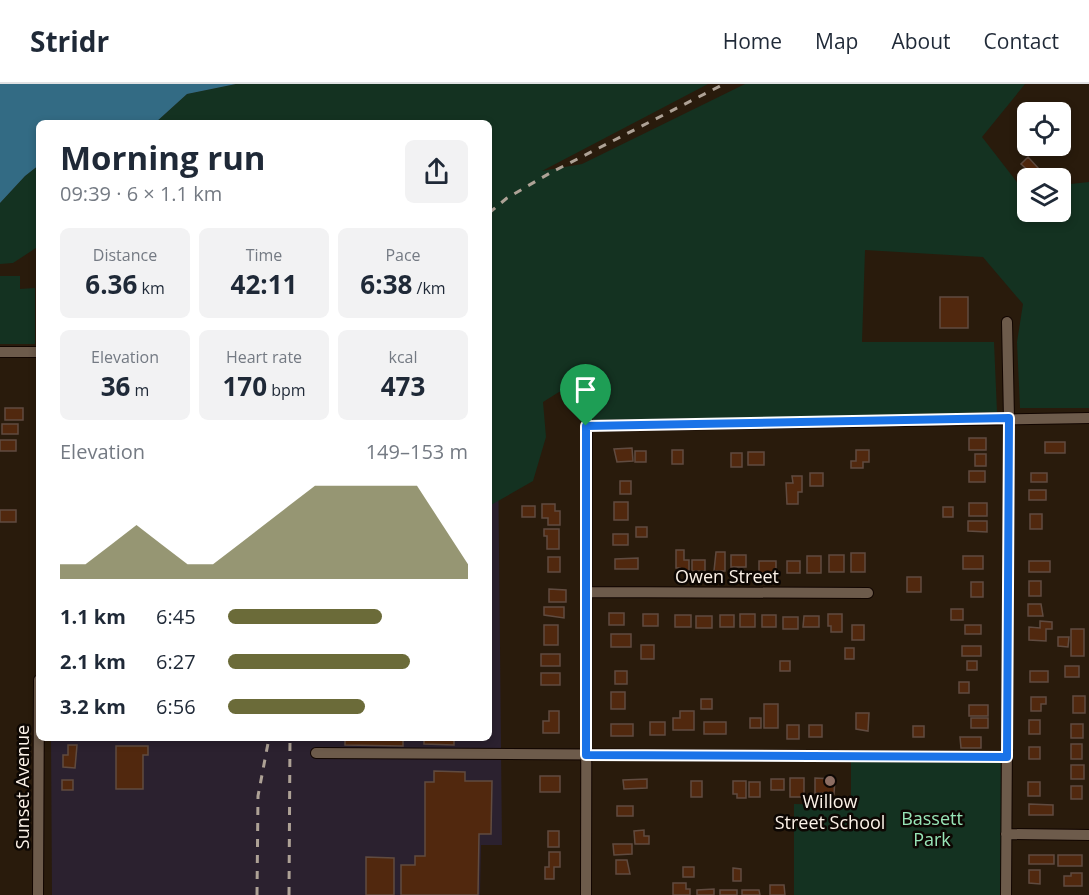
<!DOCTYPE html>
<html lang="en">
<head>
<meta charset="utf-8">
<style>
  body { margin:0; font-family:"Open Sans",sans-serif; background:#f2f2f3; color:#1f2937; height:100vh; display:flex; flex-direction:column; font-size:22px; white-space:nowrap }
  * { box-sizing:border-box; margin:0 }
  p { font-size:20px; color:#747a83 }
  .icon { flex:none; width:33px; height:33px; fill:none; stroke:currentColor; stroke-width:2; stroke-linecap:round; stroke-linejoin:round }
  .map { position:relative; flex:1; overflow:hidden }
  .side { position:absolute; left:36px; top:36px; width:456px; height:621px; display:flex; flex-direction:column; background:#fff; border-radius:9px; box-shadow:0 3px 9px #0003 }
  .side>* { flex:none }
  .buttons { position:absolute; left:1017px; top:18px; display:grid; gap:12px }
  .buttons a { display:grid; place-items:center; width:54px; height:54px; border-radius:9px; background:#fff; box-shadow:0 3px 9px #0003; font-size:30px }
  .pin { position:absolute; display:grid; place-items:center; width:51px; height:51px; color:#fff; margin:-62px -26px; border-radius:50% 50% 50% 0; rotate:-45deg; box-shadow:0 0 6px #0007 }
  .pin .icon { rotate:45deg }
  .round { display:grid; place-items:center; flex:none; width:63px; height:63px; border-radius:9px; background:#f2f2f3 }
  .overview { display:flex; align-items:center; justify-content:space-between; height:102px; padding:0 24px }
  h1 { font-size:33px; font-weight:700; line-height:45px }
  .metrics { display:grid; grid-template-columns:repeat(3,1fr); gap:9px; height:102px; padding:6px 24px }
  .metrics div { display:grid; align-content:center; border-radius:9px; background:#f2f2f3; text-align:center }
  .metrics b { font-size:26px; font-weight:700 }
  .metrics small { font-size:16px; font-weight:400 }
  .metrics p { font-size:16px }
  .chart { height:168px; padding:12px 24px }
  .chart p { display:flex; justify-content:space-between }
  .chart svg { width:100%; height:108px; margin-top:6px; fill:#6b6b39; opacity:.7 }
  ul { padding:0 24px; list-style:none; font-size:20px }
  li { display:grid; grid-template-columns:96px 72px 1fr; align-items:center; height:45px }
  li i { height:15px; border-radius:8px; background:#6b6b39 }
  header { display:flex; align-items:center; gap:36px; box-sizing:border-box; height:84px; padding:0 30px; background:#fff; border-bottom:2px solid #e0e1e3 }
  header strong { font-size:28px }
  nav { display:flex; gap:33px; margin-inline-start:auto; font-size:21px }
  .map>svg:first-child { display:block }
</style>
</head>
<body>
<header>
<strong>Stridr</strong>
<nav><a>Home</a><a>Map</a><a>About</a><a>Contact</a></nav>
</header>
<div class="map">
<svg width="1089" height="811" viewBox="0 0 1089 811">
  <rect width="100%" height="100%" fill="#291b0c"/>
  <!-- industrial -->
  <path fill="#2b212f" d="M489,363h9l4,398h-21l-1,50h-428l-1,-157h438z"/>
  <!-- green -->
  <path fill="#143221" d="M236,0h472l-166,87 40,-7 163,-80h280l-43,53 41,53 4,-1 1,23h32l1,-27 28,-3v226h-69l-3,-66 6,-38 -40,-47 -118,-7 -3,92h132l3,70 -134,3 -1,6 -276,5v-40l-27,6 -16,10 3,35 -13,44 -42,24 -2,-6v-376h-334l32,-29z
    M39,81v81l-26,17 -13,1v-61l25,-27z
    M0,192h20v13l15,-1v56h-35z
    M851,677l152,1v133h-209v-91l57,1z"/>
  <!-- water -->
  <path fill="#336b84" d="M0,0h236l-49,10 -32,29h-116v42l-14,11 -25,27z"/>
  <!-- building -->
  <path fill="#51280e" stroke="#604b40" stroke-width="1.5" d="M1028,73l11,12 -6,6 -12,-11z
    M940,213h28v31h-28z
    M5,324h18v12h-18z
    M2,340h16v10h-16z
    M969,354h17v12h-17z
    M0,356h16v11h-16z
    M1045,358h20v11h-20z
    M632,364l1,13 -16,1 -3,-13z
    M672,366h11v14h-11z
    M856,366h13v12h-6v6h-12v-7h5z
    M635,367h11v11h-11z
    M748,368h16v13h-16z
    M731,369h11v14h-11z
    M975,370h11v12h-11z
    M969,387h16v11h-16z
    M810,389h13v13h-13z
    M1031,389h16v9h-16z
    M792,392h10v16h-4v12h-11l-1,-21h7z
    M620,397h11v13h-11z
    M1029,406h17v10h-17z
    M614,418h14v18h-14z
    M969,419h18v13h-18z
    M542,420h13v7h5v14h-12v-7h-6z
    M522,422h13v11h-13z
    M943,423h10v10h-10z
    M0,426h16v12h-16z
    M1030,430h12v15h-12z
    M968,437h19v11l-19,-1z
    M636,443h11v10h-11z
    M544,445h15v20h-12v-13h-3z
    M613,450h15v11h-15z
    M676,466h8v10h5v12h-9v-4h-4z
    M716,468h9v19h-11z
    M851,469h14v19h-14z
    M731,471h15v12h-15z
    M829,471h15v17h-15z
    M807,472h14v17h-14z
    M963,472h20v13h-20z
    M548,473h12v15h-12z
    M638,474v11h-23v-10z
    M692,476h13v11h-13z
    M759,477h17v12h-17z
    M787,477h13v12h-13z
    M1029,477h21v11h-21z
    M907,493h14v15h-14z
    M1029,497h12v15h-12z
    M971,498h12v15h-12z
    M549,505l17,1v12h-17z
    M1028,520h13l2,12h-15z
    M544,523h20v11l-20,-3z
    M951,525h12v11h-12z
    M609,529h15v12h-15z
    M643,530h15v12h-15z
    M740,530h15v13h-15z
    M828,530h14v18h-11v-6h-3z
    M675,531h16v12h-16z
    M720,531h14v12h-14z
    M762,531h14v12h-14z
    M696,532h16v12h-16z
    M804,532h15v11h-16z
    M783,533h15v12h-15z
    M1040,537l12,1v7h-6v12l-17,-1v-13l11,1z
    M544,541h14v20h-14z
    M852,541h12v15h-12z
    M965,541h16v9h-16z
    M1071,545h13v27h-13z
    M611,550h20v13h-20z
    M1058,553h11l-1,10 -10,-1z
    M641,561h13v14h-13z
    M962,562h19v10h-19z
    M845,564h9v11h-9z
    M541,570h19v12h-19z
    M780,577h10v10h-10z
    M967,577h10v9h-10z
    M1065,582h14v11h-14z
    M615,587h12v13h-12z
    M1030,587h18v11h-18z
    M541,589h19v12h-19z
    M959,598h10v11h-10z
    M611,608h14v17h-14z
    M1073,612h12v17h-12z
    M1031,613h15v7h-5v7h-10z
    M701,615h11v10h-11z
    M764,620h14v24h-14z
    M969,621h19v11h-19z
    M549,627h10v22h-16v-12h6z
    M680,627h14v19h-21v-12h7z
    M856,629h13l-1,18 -12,-2z
    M750,634h11v10h-11z
    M971,634h17v10h-17z
    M1029,636h11v14h-11z
    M650,638h15v13h-15z
    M704,638h22v12h-22z
    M611,640h22v12h-22z
    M1071,640h12v14h-12z
    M787,641h12v14h-12z
    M809,641h13v12h-13z
    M913,642h11v11h-11z
    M960,653h21v11h-20z
    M345,654h58v8l-58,-1z
    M424,654h30v7l-30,-1z
    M1071,660h11v15h-11z
    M68,661h9l-2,23 -12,-1v-12h5z
    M116,662h32v9h-5v34h-27z
    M1029,663h11v12h-11z
    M1071,681h13v14h-13z
    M434,687l31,1v9h27l-1,53h-12l-1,61h-77v-30h14v-9h10v-74h9z
    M540,692h20v16h-20z
    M790,694h14v19h-14z
    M815,694l20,1 -1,15 -19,-1z
    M647,695v9l-23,1 -1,-9z
    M771,695h13v11h-13z
    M62,696h11v10h-11z
    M691,697h11v16h-11z
    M733,697h13v17h-9v-4h-4z
    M749,698h11v15h-11z
    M1028,698h12v14h-12z
    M1071,702h11v13h-11z
    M1029,720l24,1v10h-24z
    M617,722h16v10h-16z
    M644,746v6h5v8h-14l-1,-13z
    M548,747h11v16h-11z
    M613,760h19v10l-18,1z
    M549,768h11v15h-6v12h-9v-12h4z
    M1029,771h25v9h-25z
    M1058,771h24v11h-24z
    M366,773l28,1v37h-28z
    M616,776h11l3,14h-14z
    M683,783h11v10h-11z
    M733,784l8,1v12h-8z
    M1029,786h11v14l-11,-1z
    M1071,789h11v13h-18v-10h7z
    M673,799h13v6h4v6h-17z
    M770,801h14l1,10h-15z
    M714,805v6h-17v-5z
    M720,806h17v5h-17z
    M742,806h17l1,5h-18z"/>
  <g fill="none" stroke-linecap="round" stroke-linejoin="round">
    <defs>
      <path id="minor" d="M0,268h39
        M586,342l503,-8
        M586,508l282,1
        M316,669l691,4
        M1006,750l83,1
        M38,811l1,-215
        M586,811l1,-510
        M1006,811l3,-476 -2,-97"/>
    </defs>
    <!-- minor casing -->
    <use href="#minor" stroke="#110500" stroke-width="12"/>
    <!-- minor -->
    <use href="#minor" stroke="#6d5b4b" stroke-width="10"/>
    <!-- rail -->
    <path stroke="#aea296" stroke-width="3" stroke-dasharray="8 8" stroke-linecap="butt" d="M489,129l18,-15 43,-25 174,-89
      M257,811l1,-99 11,-58
      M289,811l1,-157"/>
  </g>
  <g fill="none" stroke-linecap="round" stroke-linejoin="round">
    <defs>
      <path id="route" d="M1009,334l-2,339 -421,-2v-329z"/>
    </defs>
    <!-- route casing -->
    <use href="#route" stroke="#fff" stroke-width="12"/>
    <!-- route -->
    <use href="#route" stroke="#1a73e8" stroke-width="8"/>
  </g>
  <!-- markers -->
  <circle fill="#8d6e63" stroke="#0d0703" stroke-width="2" cx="830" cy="697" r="6"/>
  <g text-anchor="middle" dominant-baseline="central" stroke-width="5" stroke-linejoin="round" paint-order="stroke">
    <!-- street labels -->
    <g font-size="18" fill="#fcf2e8" stroke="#0d0703">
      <text x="727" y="492">Owen Street</text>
      <text transform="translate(22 703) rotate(-90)">Sunset Avenue</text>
    </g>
    <!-- poi labels -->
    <g font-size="18" fill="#fcf2e8" stroke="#0d0703">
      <text x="830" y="717">Willow<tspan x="830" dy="21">Street School</tspan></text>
    </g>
    <!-- park labels -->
    <g font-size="18" fill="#98e5b7" stroke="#0d0703">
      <text x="932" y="734">Bassett<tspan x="932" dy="21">Park</tspan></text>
    </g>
  </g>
</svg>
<div class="buttons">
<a><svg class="icon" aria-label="locate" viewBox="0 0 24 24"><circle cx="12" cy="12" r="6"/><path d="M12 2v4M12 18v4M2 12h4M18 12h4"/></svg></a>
<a><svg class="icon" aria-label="layers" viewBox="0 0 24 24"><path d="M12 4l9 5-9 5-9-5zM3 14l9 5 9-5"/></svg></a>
</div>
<div class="pin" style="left:586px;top:342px;background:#1e9e55"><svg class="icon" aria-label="arrive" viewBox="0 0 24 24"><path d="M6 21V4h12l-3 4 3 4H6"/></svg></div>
<section class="side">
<div class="overview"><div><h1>Morning run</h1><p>09:39 · 6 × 1.1 km</p></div><a class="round"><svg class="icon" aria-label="share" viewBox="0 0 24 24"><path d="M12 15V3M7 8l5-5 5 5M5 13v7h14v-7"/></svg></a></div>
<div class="metrics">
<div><p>Distance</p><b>6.36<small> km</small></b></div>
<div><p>Time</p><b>42:11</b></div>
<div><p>Pace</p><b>6:38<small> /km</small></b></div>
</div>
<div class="metrics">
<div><p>Elevation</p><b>36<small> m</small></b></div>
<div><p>Heart rate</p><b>170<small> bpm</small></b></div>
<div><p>kcal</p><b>473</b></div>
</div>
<div class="chart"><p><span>Elevation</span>149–153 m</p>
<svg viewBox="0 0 160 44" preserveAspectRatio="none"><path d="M0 44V38L10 38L20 30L30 22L40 30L50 38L60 38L70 30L80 22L90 14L100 6L110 6L120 6L130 6L140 6L150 22L160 38V44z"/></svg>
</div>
<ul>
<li><b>1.1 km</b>6:45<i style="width:64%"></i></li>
<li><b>2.1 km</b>6:27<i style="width:76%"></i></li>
<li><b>3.2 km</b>6:56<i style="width:57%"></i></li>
</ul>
</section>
</div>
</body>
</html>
